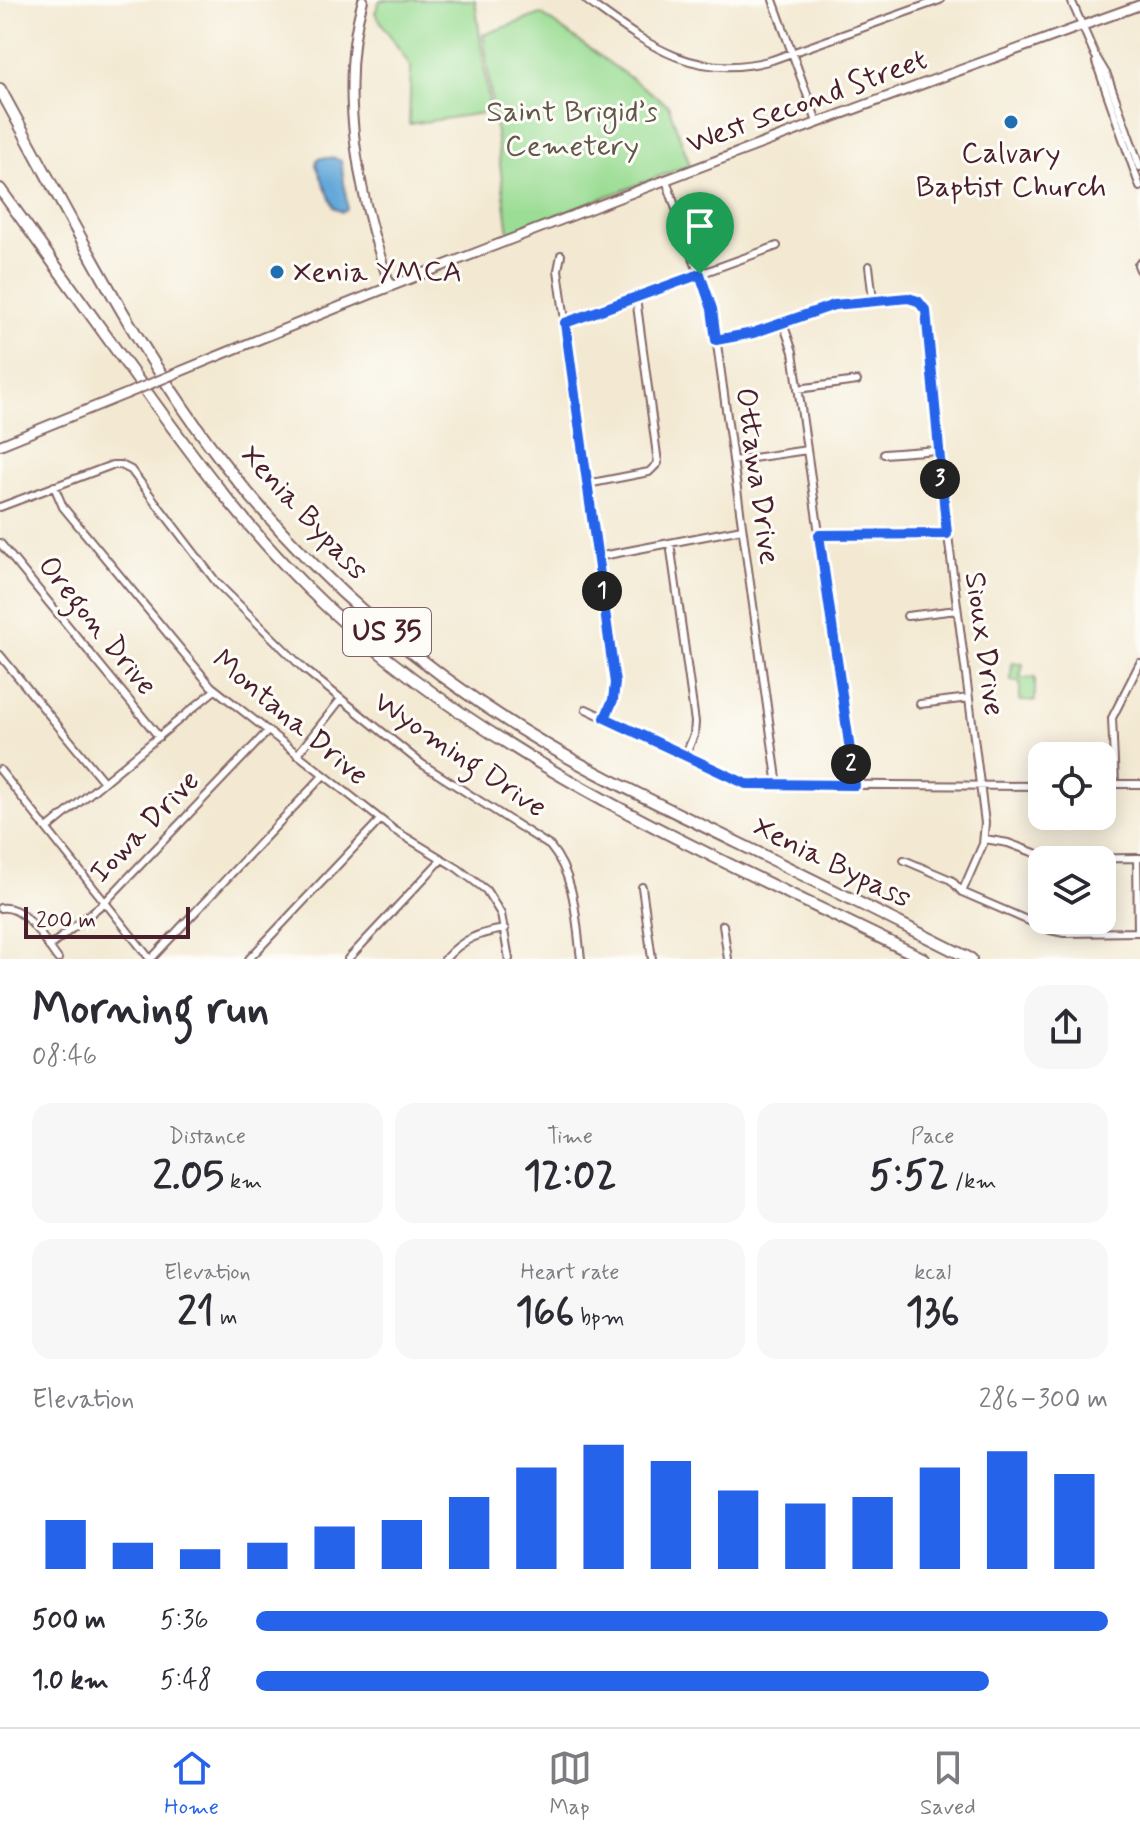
<!DOCTYPE html>
<html lang="en">
<head>
<meta charset="utf-8">
<style>
  body { margin:0; font-family:Mynerve,sans-serif; background:#f7f7f7; color:#2b2b33; height:100vh; display:flex; flex-direction:column; font-size:30px; white-space:nowrap }
  * { box-sizing:border-box; margin:0 }
  p { font-size:26px; color:#7c7c81 }
  .icon { flex:none; width:44px; height:44px; fill:none; stroke:currentColor; stroke-width:2; stroke-linecap:round; stroke-linejoin:round }
  .map { position:relative; height:959px; overflow:hidden }
  .side { display:flex; flex-direction:column; background:#fff; flex:1 }
  .side>* { flex:none }
  .fabs { position:absolute; left:1028px; top:742px; display:grid; gap:16px }
  .fabs a { display:grid; place-items:center; width:88px; height:88px; border-radius:16px; background:#fff; box-shadow:0 4px 20px #0003; font-size:40px }
  .scale { position:absolute; left:24px; bottom:20px; width:166px; box-sizing:border-box; padding-left:8px; border:4px solid #4a1f2b; border-top:0; font-size:22px; line-height:28px; white-space:nowrap; color:#4a1f2b; -webkit-text-stroke:6px #fdfcf7; paint-order:stroke }
  .pin { position:absolute; display:grid; place-items:center; width:68px; height:68px; color:#fff; margin:-82px -34px; border-radius:50% 50% 50% 0; rotate:-45deg; box-shadow:0 0 8px #0007 }
  .pin .icon { rotate:45deg }
  .km { position:absolute; width:40px; height:40px; margin:-20px; border-radius:50%; background:#222; color:#fff; font-size:22px; line-height:40px; text-align:center }
  .round { display:grid; place-items:center; flex:none; width:84px; height:84px; border-radius:24px; background:#f7f7f7 }
  .head { display:flex; align-items:center; justify-content:space-between; height:136px; padding:0 32px }
  h1 { font-size:44px; font-weight:700; line-height:60px }
  .stats { display:grid; grid-template-columns:repeat(3,1fr); gap:12px; height:136px; padding:8px 32px }
  .stats div { display:grid; align-content:center; border-radius:20px; background:#f7f7f7; text-align:center }
  .stats b { font-size:40px; font-weight:700 }
  .stats small { font-size:22px; font-weight:400 }
  .stats p { font-size:22px }
  .chart { height:224px; padding:16px 32px }
  .chart p { display:flex; justify-content:space-between }
  .chart svg { width:100%; height:144px; margin-top:8px; stroke:#2563eb; stroke-width:6 }
  ul { padding:0 32px; list-style:none; font-size:26px }
  li { display:grid; grid-template-columns:128px 96px 1fr; align-items:center; height:60px }
  li i { height:20px; border-radius:10px; background:#2563eb }
  .tabs { display:flex; justify-content:space-around; align-items:center; height:112px; border-top:2px solid #e1e1e2; background:#fff; font-size:22px; color:#7c7c81 }
  .tabs a { display:grid; justify-items:center; gap:4px }
  .tabs .selected { color:#2563eb }
  .map>svg:first-child { display:block }
</style>
</head>
<body>
<div class="map">
<svg width="1140" height="959" viewBox="0 0 1140 959">
  <rect width="100%" height="100%" fill="#fdfcf7"/>
  <filter id="ink" filterUnits="userSpaceOnUse"><feTurbulence type="fractalNoise" baseFrequency=".0125" numOctaves="2"/><feDisplacementMap in="SourceGraphic" scale="16" xChannelSelector="R" yChannelSelector="G"/><feConvolveMatrix kernelMatrix="1 2 1 2 8 2 1 2 1" color-interpolation-filters="sRGB"/></filter>
  <filter id="wash" filterUnits="userSpaceOnUse"><feTurbulence type="fractalNoise" baseFrequency=".006" numOctaves="4" result="noise"/><feDisplacementMap in="SourceGraphic" scale="32" xChannelSelector="R" yChannelSelector="G"/><feGaussianBlur stdDeviation="1.8" result="paint"/><feColorMatrix in="noise" values="0 0 0 0 0 0 0 0 0 0 0 0 0 0 0 0 0 1.4 0 .05"/><feComposite in="paint" operator="in"/></filter>
  <g filter="url(#wash)">
    <rect width="100%" height="100%" fill="#f3e9d2"/>
    <!-- green -->
    <path fill="#9bdd94" stroke="#727e60" stroke-width="2" d="M380,0h95l15,112 -81,12 2,-57 -36,-54z
      M541,14l127,91 22,60 -181,68 -26,-198z
      M1012,663l11,1 -3,14h15v23h-15v-19l-9,-1z"/>
    <!-- water -->
    <path fill="#63a8d9" stroke="#566482" stroke-width="2" d="M320,158h14l7,3 6,43v5l-5,3 -8,-4 -18,-43 1,-5z"/>
  </g>
  <g filter="url(#ink)">
    <g fill="none" stroke-linecap="round" stroke-linejoin="round">
      <defs>
        <path id="street" d="M586,0c61,44 106,82 186,60l168,-60
          M773,0l44,122
          M1071,0l24,55 12,20 33,92
          M1096,62l44,125
          M666,180l47,135 65,471
          M561,255l-3,15 57,413 -2,17 -8,18
          M1140,263l-2,2 2,5
          M869,266l4,34
          M565,323l212,-77
          M783,323l10,29 62,433
          M716,340l37,-7 81,-28 74,-7 10,3 8,10 15,170 44,342 -2,21 -21,48
          M798,389l59,-8
          M884,454l54,-4
          M733,461l74,-11
          M587,484l62,-12 9,-9 -22,-165
          M54,486l9,21 148,179 183,144 63,38 29,22 15,24 8,45
          M0,507l112,-42h9l10,5 86,113 87,86 118,95 128,82c26,31 26,75 31,113
          M819,535l128,-1
          M0,543l159,194
          M670,543l25,179 -1,13 -9,21
          M597,557l145,-28
          M907,616l50,-6
          M0,655l104,127
          M920,704l49,-6
          M586,709l160,75 296,2
          M297,755l44,-56
          M0,770l150,189
          M1102,784h38
          M1115,784l-3,-66 28,-55
          M47,829l168,-139
          M985,839l23,4 43,16 89,-1
          M1137,858l1,74
          M904,860l47,20 11,12 88,38 14,3 76,-1
          M642,887l10,72
          M0,908c26,-4 44,33 58,51
          M723,925l5,34
          M49,947l56,-45 163,-171
          M151,959l172,-183
          M249,959l131,-139
          M348,959l94,-100
          M445,959c18,-20 33,-26 60,-30"/>
        <path id="secondary" d="M363,0c-26,89 -4,199 27,285
          M179,372c317,-131 638,-251 961,-367
          M0,445l126,-51"/>
        <path id="highway" d="M0,89c72,131 139,269 233,386 81,100 179,186 287,254 69,43 143,77 216,113 78,38 157,78 235,117
          M0,189c43,60 86,120 130,180 60,84 120,166 196,237 172,160 390,250 598,353"/>
      </defs>
      <!-- street casing -->
      <use href="#street" stroke="#856665" stroke-width="10"/>
      <!-- secondary casing -->
      <use href="#secondary" stroke="#856665" stroke-width="12"/>
      <!-- highway casing -->
      <use href="#highway" stroke="#856665" stroke-width="14"/>
      <!-- street -->
      <use href="#street" stroke="#fff" stroke-width="6"/>
      <!-- secondary -->
      <use href="#secondary" stroke="#fff" stroke-width="8"/>
      <!-- highway -->
      <use href="#highway" stroke="#fff" stroke-width="10"/>
      <defs>
        <path id="secondary-bridge" d="M126,394l53,-22"/>
      </defs>
      <!-- secondary-bridge casing -->
      <use href="#secondary-bridge" stroke="#856665" stroke-width="12" stroke-linecap="butt"/>
      <!-- secondary-bridge -->
      <use href="#secondary-bridge" stroke="#fff" stroke-width="8"/>
    </g>
  </g>
  <g fill="none" stroke-linecap="round" stroke-linejoin="round" filter="url(#ink)">
    <defs>
      <path id="route" d="M700,274l12,35 4,31 37,-7 81,-28 74,-7 10,3 8,10 21,223 -128,1 36,250 -109,-1 -141,-66 8,-18 2,-17 -50,-360z"/>
    </defs>
    <!-- route casing -->
    <use href="#route" stroke="#fff" stroke-width="16"/>
    <!-- route -->
    <use href="#route" stroke="#2563eb" stroke-width="10"/>
  </g>
  <!-- markers -->
  <g fill="#1f6fb2" stroke="#fdfcf7" stroke-width="3">
    <circle cx="1011" cy="122" r="8"/>
    <circle cx="277" cy="272" r="8"/>
  </g>
  <g text-anchor="middle" dominant-baseline="central" stroke-width="6" stroke-linejoin="round" paint-order="stroke">
    <!-- shield labels -->
    <rect fill="#fdfcf7" stroke="#806168" stroke-width="2" x="343" y="608" width="88" height="48" rx="6"/>
    <g font-size="28" font-weight="bold" fill="#4a1f2b">
      <text x="387" y="632">US 35</text>
    </g>
    <!-- street labels -->
    <g font-size="30" fill="#4a1f2b" stroke="#fdfcf7">
      <text transform="translate(807 102) rotate(-20)">West Second Street</text>
      <text transform="translate(757 476) rotate(82)">Ottawa Drive</text>
      <text transform="translate(304 513) rotate(47)">Xenia Bypass</text>
      <text transform="translate(97 626) rotate(51)">Oregon Drive</text>
      <text transform="translate(984 644) rotate(82)">Sioux Drive</text>
      <text transform="translate(290 718) rotate(40)">Montana Drive</text>
      <text transform="translate(460 755) rotate(34)">Wyoming Drive</text>
      <text transform="translate(145 827) rotate(-46)">Iowa Drive</text>
      <text transform="translate(832 863) rotate(26)">Xenia Bypass</text>
    </g>
    <!-- park labels -->
    <g font-size="30" fill="#62584a" stroke="#fdfcf7">
      <text x="572" y="112">Saint Brigid’s<tspan x="572" dy="34">Cemetery</tspan></text>
    </g>
    <!-- poi labels -->
    <g font-size="30" fill="#4a1f2b" stroke="#fdfcf7">
      <text x="1011" y="153">Calvary<tspan x="1011" dy="34">Baptist Church</tspan></text>
      <text x="293" y="272" text-anchor="start">Xenia YMCA</text>
    </g>
  </g>
</svg>
<div class="fabs">
<a><svg class="icon" aria-label="locate" viewBox="0 0 24 24"><circle cx="12" cy="12" r="6"/><path d="M12 2v4M12 18v4M2 12h4M18 12h4"/></svg></a>
<a><svg class="icon" aria-label="layers" viewBox="0 0 24 24"><path d="M12 4l9 5-9 5-9-5zM3 14l9 5 9-5"/></svg></a>
</div>
<div class="scale">200 m</div>
<div class="pin" style="left:700px;top:274px;background:#1e9e55"><svg class="icon" aria-label="arrive" viewBox="0 0 24 24"><path d="M6 21V4h12l-3 4 3 4H6"/></svg></div>
<b class="km" style="left:602px;top:591px">1</b>
<b class="km" style="left:851px;top:764px">2</b>
<b class="km" style="left:940px;top:479px">3</b>
</div>
<section class="side">
<div class="head"><div><h1>Morning run</h1><p>08:46</p></div><a class="round"><svg class="icon" aria-label="share" viewBox="0 0 24 24"><path d="M12 15V3M7 8l5-5 5 5M5 13v7h14v-7"/></svg></a></div>
<div class="stats">
<div><p>Distance</p><b>2.05<small> km</small></b></div>
<div><p>Time</p><b>12:02</b></div>
<div><p>Pace</p><b>5:52<small> /km</small></b></div>
</div>
<div class="stats">
<div><p>Elevation</p><b>21<small> m</small></b></div>
<div><p>Heart rate</p><b>166<small> bpm</small></b></div>
<div><p>kcal</p><b>136</b></div>
</div>
<div class="chart"><p><span>Elevation</span>286–300 m</p>
<svg viewBox="0 0 160 44" preserveAspectRatio="none"><path d="M5 44V29M15 44V36M25 44V38M35 44V36M45 44V31M55 44V29M65 44V22M75 44V13M85 44V6M95 44V11M105 44V20M115 44V24M125 44V22M135 44V13M145 44V8M155 44V15"/></svg>
</div>
<ul>
<li><b>500 m</b>5:36<i style="width:100%"></i></li>
<li><b>1.0 km</b>5:48<i style="width:86%"></i></li>
</ul>
</section>
<nav class="tabs">
<a class="selected"><svg class="icon" aria-label="home" viewBox="0 0 24 24"><path d="M3 11l9-7 9 7M6 9v11h12V9"/></svg>Home</a>
<a><svg class="icon" aria-label="map" viewBox="0 0 24 24"><path d="M3 6l6-2 6 2 6-2v14l-6 2-6-2-6 2zM9 4v14M15 6v14"/></svg>Map</a>
<a><svg class="icon" aria-label="saved" viewBox="0 0 24 24"><path d="M7 4h10v16l-5-4-5 4z"/></svg>Saved</a>
</nav>
</body>
</html>
